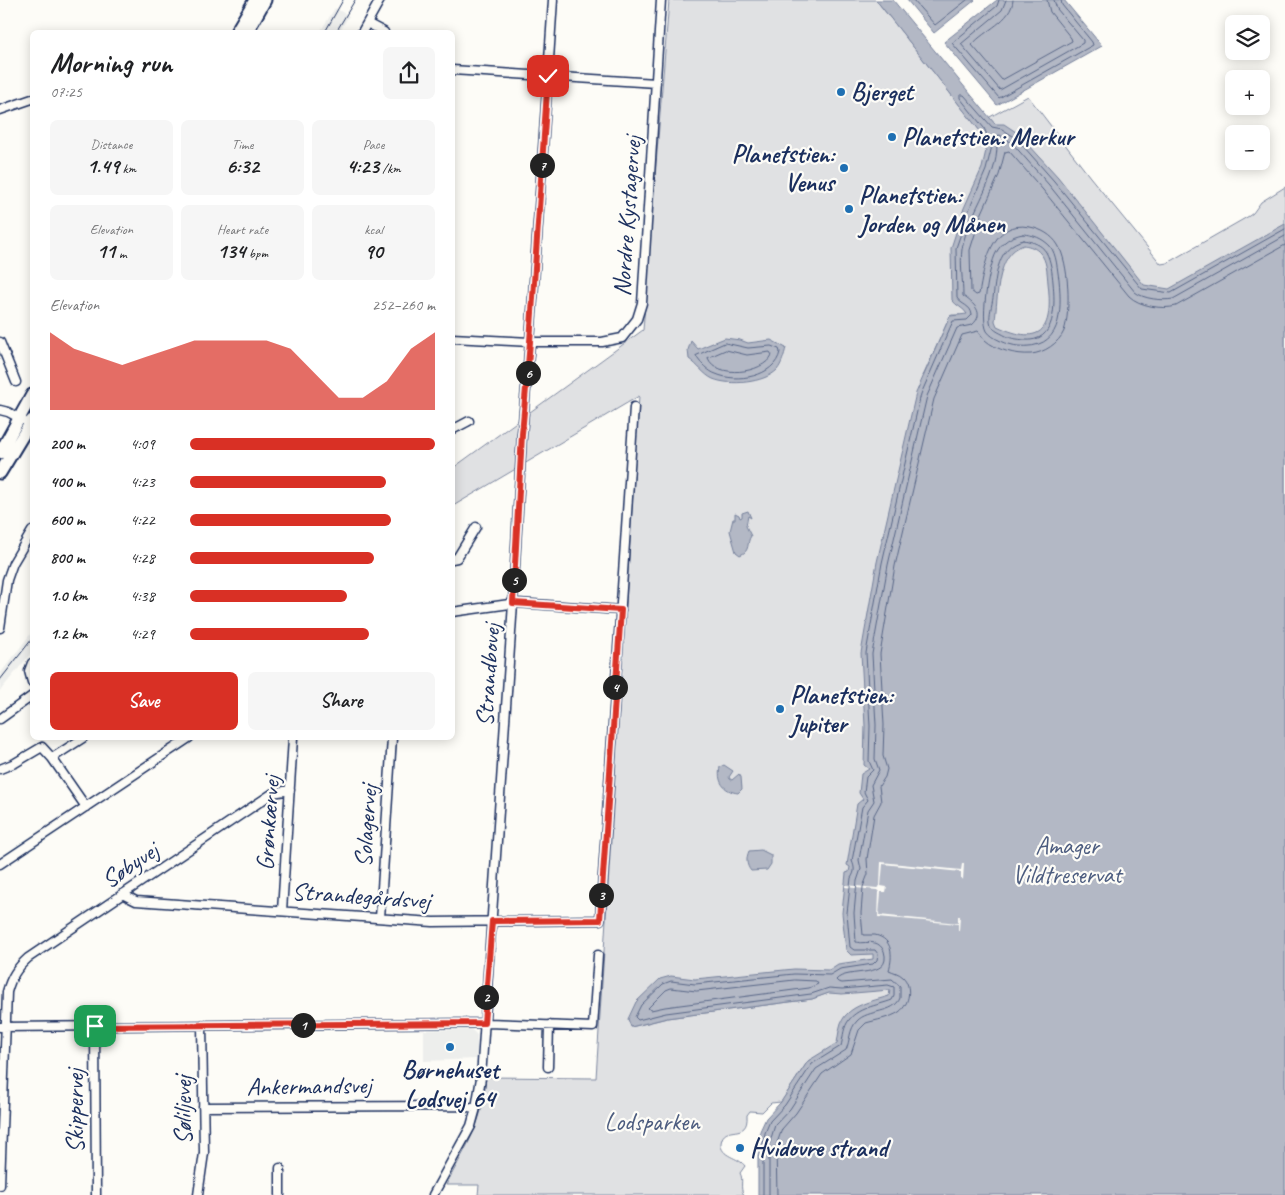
<!DOCTYPE html>
<html lang="en">
<head>
<meta charset="utf-8">
<style>
  body { margin:0; font-family:Caveat,sans-serif; background:#f6f6f6; color:#202124; height:100vh; display:flex; flex-direction:column; font-size:19px; white-space:nowrap }
  * { box-sizing:border-box; margin:0 }
  p { font-size:16px; color:#757577 }
  .icon { flex:none; width:28px; height:28px; fill:none; stroke:currentColor; stroke-width:2; stroke-linecap:round; stroke-linejoin:round }
  .map { position:relative; flex:1; overflow:hidden }
  .sheet { position:absolute; left:30px; top:30px; width:425px; height:710px; display:flex; flex-direction:column; background:#fff; border-radius:8px; box-shadow:0 2px 12px #0003 }
  .sheet>* { flex:none }
  .fabs { position:absolute; left:1225px; top:15px; display:grid; gap:10px }
  .fabs a { display:grid; place-items:center; width:45px; height:45px; border-radius:8px; background:#fff; box-shadow:0 2px 12px #0003; font-size:25px }
  .pin { position:absolute; display:grid; place-items:center; width:42px; height:42px; color:#fff; margin:-21px; border-radius:10px; box-shadow:0 2px 8px #0006 }
  .km { position:absolute; width:25px; height:25px; margin:-12px; border-radius:50%; background:#222; color:#fff; font-size:14px; line-height:25px; text-align:center }
  .round { display:grid; place-items:center; flex:none; width:52px; height:52px; border-radius:8px; background:#f6f6f6 }
  .headline { display:flex; align-items:center; justify-content:space-between; height:85px; padding:0 20px }
  h1 { font-size:28px; font-weight:600; line-height:38px }
  .stats { display:grid; grid-template-columns:repeat(3,1fr); gap:8px; height:85px; padding:5px 20px }
  .stats div { display:grid; align-content:center; border-radius:8px; background:#f6f6f6; text-align:center }
  .stats b { font-size:21px; font-weight:600 }
  .stats small { font-size:14px; font-weight:400 }
  .stats p { font-size:14px }
  .chart { height:140px; padding:10px 20px }
  .chart p { display:flex; justify-content:space-between }
  .chart svg { width:100%; height:90px; margin-top:5px; fill:#d93025; opacity:.7 }
  .action { display:flex; gap:10px; margin-top:auto; padding:10px 20px }
  .action a { flex:1; height:58px; border-radius:8px; background:#d93025; color:#fff; font-size:20px; font-weight:600; line-height:58px; text-align:center }
  .action a+a { background:#f6f6f6; color:#202124 }
  ul { padding:0 20px; list-style:none; font-size:16px }
  li { display:grid; grid-template-columns:80px 60px 1fr; align-items:center; height:38px }
  li i { height:12px; border-radius:6px; background:#d93025 }
  .map>svg:first-child { display:block }
</style>
</head>
<body>
<div class="map">
<svg width="1285" height="1195" viewBox="0 0 1285 1195">
  <rect width="100%" height="100%" fill="#fdfcf7"/>
  <filter id="ink" filterUnits="userSpaceOnUse"><feTurbulence type="fractalNoise" baseFrequency=".02" numOctaves="2"/><feDisplacementMap in="SourceGraphic" scale="10" xChannelSelector="R" yChannelSelector="G"/><feConvolveMatrix kernelMatrix="1 2 1 2 8 2 1 2 1" color-interpolation-filters="sRGB"/></filter>
  <g filter="url(#ink)">
    <!-- built -->
    <path fill="#edeeec" d="M335,8l14,8 -10,16h-19z
      M32,632v20l-32,39v-17z
      M471,1029l6,6v24l-53,2v-31z"/>
    <!-- green -->
    <path fill="#e0e1e3" stroke="#7e88a0" fill-rule="evenodd" d="M669,0h207l105,132 152,140 -77,-95 -68,-59 40,-22 62,81 71,87 6,-1 82,-47 4,-3 8,-11 24,-15v1008l-520,-19 -9,-34 55,-83 -3,2 -27,41 -10,1 -9,9 -12,-1 -3,4c2,27 -24,7 -26,28 -1,14 18,14 24,23l-5,7c4,7 -1,15 4,22h-266l1,-10h-33c13,-25 29,-50 36,-78 2,-9 3,-20 4,-30l110,1 43,-682 -186,110v-38l190,-138zM952,315h8l-37,61 27,-60zM667,978l161,15 -16,6 -145,19 -36,9z"/>
    <!-- water -->
    <path fill="#b3b8c5" stroke="#76819c" fill-rule="evenodd" d="M876,0h17l102,124h9l15,10 39,43 86,108 25,4 116,-65v971h-527v-51l2,-13 6,-13 15,-16 27,-41 29,-18c1,-6 2,-14 4,-20 7,-18 32,-22 48,-27l1,-6 -48,4 -13,-1 -17,6 -145,19 -36,9 -3,-8 8,-17 24,-23 11,-3 24,3 99,-10 35,1 9,-6 35,-5v-5l-22,1 -5,-5 -4,-37 4,-40 3,-1 1,-5 -3,-2 10,-61 6,-5 -4,-6 2,-19 8,-5 -5,-4 1,-39 -4,-73 16,-91 39,-169 34,-77 17,-2c-3,-6 -11,-8 -15,-14l-1,-52 13,-40 18,-40 5,-22 -7,-15zM1024,245c6,1 12,3 16,8 7,7 7,20 8,30 5,44 -4,65 -51,43l-2,-5c3,-24 1,-68 29,-76z
      M907,0h68l-41,33z
      M997,0h67l38,46 -105,59 -53,-63z
      M725,338l15,2 8,3 23,-3 15,8c-2,7 -4,16 -9,22 -13,13 -47,16 -64,9 -9,-4 -15,-14 -24,-20l-1,-9 3,-9 7,8z
      M748,511l3,7 -3,-2 -2,10 5,10c-5,7 0,15 -11,19l-4,-3 -6,-21 3,-12h2v-6l4,2 1,3 2,-1v-4z
      M724,765l9,6 -4,6 1,2 2,1 7,-6 2,3 1,12 -4,4c-15,-2 -21,-12 -18,-26z
      M761,850l10,5v9l-4,6 -16,1c-5,-6 -5,-13 -2,-20z"/>
    <!-- pier -->
    <path fill="#fdfcf7" d="M881,862l80,8 1,-6h2l-1,16 -2,-1v-7l-78,-8 -2,22 6,1 -1,5h-5l-2,23 79,8v-7h2l-1,15h-1v-7l-80,-7 1,-25 -2,-2 -32,-3v-2l32,3 3,-2z"/>
    <g fill="none" stroke-linecap="round" stroke-linejoin="round">
      <!-- shore -->
      <path stroke="#586687" stroke-width="1" d="M913,0l22,25 32,-25
        M999,0l-2,6 -45,37 47,55 94,-53 -1,-3 -30,-37 -1,-5
        M1006,0l-4,10 -41,34 39,46 83,-47v-3l-26,-31 -3,-9
        M1013,0c-1,21 -29,30 -41,45l30,35 70,-39 -1,-3 -21,-26 -3,-12
        M1023,234c11,1 19,4 27,12 7,9 7,23 9,33 3,34 3,71 -41,67 -9,-1 -26,-7 -31,-15 -7,-13 2,-65 9,-78 6,-11 15,-17 27,-19z
        M1024,240c9,2 17,4 22,12 5,9 6,20 7,30 2,22 4,61 -29,58 -6,-1 -12,-1 -18,-4 -7,-4 -15,-6 -16,-15 -1,-7 2,-16 3,-23 3,-22 4,-53 31,-58z
        M725,343l23,5 23,-2 8,3 1,3c-5,25 -44,31 -64,22 -7,-2 -17,-12 -20,-18z
        M726,350l21,5 23,-3 2,3c-9,19 -56,24 -64,3z
        M795,980l21,1 2,3 -9,4 -144,19 -14,3 -3,-2 18,-18 5,-2 25,3z
        M763,1195v-50l2,-12 5,-12 15,-16 27,-41 29,-18c2,-7 2,-16 6,-23 9,-16 30,-17 45,-23l2,-4v-9l-6,-2 -46,4 -13,-1 -18,6 -145,19 -28,7 -3,-3 6,-12 22,-21 8,-3 24,3 99,-10 36,1 10,-6 33,-5 4,-4 1,-6 -3,-4h-21l-4,-3 -3,-34 4,-35c4,-6 4,-10 1,-17l10,-54 6,-7 -4,-8 2,-15 7,-7 -4,-9 1,-35 -4,-73 16,-90 39,-169 32,-73 14,-1 5,-5c-1,-10 -11,-10 -15,-17l-1,-50 13,-38 17,-40 6,-24 -8,-18 -24,-30v-3h4l28,32 10,2 14,9 38,43 88,108 29,4 114,-64
        M769,1195v-50l6,-20 15,-16 26,-40 30,-19c4,-9 3,-21 11,-29 11,-12 37,-7 43,-23v-12l-8,-7 -50,4 -4,-1 -2,-2c10,-13 57,0 48,-29 -2,-4 -5,-7 -9,-8 -6,-2 -13,1 -19,-1l-2,-29 3,-32 4,-12 -2,-9 9,-50 6,-9 -3,-16 8,-15 -4,-11 1,-34 -4,-71 16,-89 39,-169 30,-68 15,-3c14,-12 1,-22 -9,-29 0,-15 -3,-32 -1,-47 6,-38 41,-74 34,-113l4,-1 12,8 37,42 86,107c8,7 28,9 38,7l112,-63
        M777,1195l-1,-49 6,-17 14,-16 26,-39 29,-20 8,-24 7,-7c10,-3 24,-5 33,-11 11,-8 13,-26 4,-35 -4,-4 -10,-5 -14,-7 4,-14 4,-31 -14,-35 -4,0 -8,0 -12,0l-2,-22 2,-26 5,-13 -1,-15 7,-44 7,-13 -2,-16 6,-9 2,-8 -4,-13 1,-31 -4,-71 15,-88 39,-167 28,-64 16,-4c2,2 4,6 7,9 11,10 31,15 46,14 13,-1 28,-11 33,-23 7,-20 5,-68 -6,-86 -6,-10 -17,-16 -28,-18 -40,-8 -46,41 -51,67l-3,1 -5,-4 -1,-41 11,-35 18,-40 6,-23 4,-1 34,39 86,106c10,10 34,14 47,10l109,-61"/>
      <defs>
        <path id="street" d="M367,23l17,9
          M362,32l18,-32
          M452,70l204,13
          M0,110l32,-11
          M452,338l78,4h72l20,-4 15,-19 5,-16 19,-303
          M0,342l16,40
          M0,410l8,2 15,8
          M452,430l17,-9
          M452,559l5,-1 19,-31
          M452,612l65,-9 104,7
          M0,628l7,-48 6,-17 19,-32
          M32,663l-3,8 3,11
          M0,719l32,-23
          M83,738l-31,20 34,49
          M0,769l15,-6 27,-16 10,11
          M0,864l189,-126
          M122,894l14,7 297,21 167,-2 34,-513
          M282,911l11,-173
          M380,918l12,-180
          M95,1026l1,169
          M0,1027l488,-4 105,4 5,-72
          M548,1067l1,-42
          M203,1107l256,-1 17,2
          M0,1185l7,-193c4,-15 10,-24 21,-34l245,-165 17,-3
          M198,1195l6,-42 -2,-128
          M280,1195v-27
          M433,1195l38,-69 5,-18 5,-30 32,-475 9,-169 8,-92 23,-342"/>
        <path id="secondary" d="M236,32l19,-32
          M247,32l18,-32
          M0,453l32,-58
          M0,473l32,-53"/>
      </defs>
      <!-- street casing -->
      <use href="#street" stroke="#1b2f5e" stroke-width="11"/>
      <!-- secondary casing -->
      <use href="#secondary" stroke="#1b2f5e" stroke-width="15"/>
      <!-- street -->
      <use href="#street" stroke="#fdfcf7" stroke-width="8"/>
      <!-- secondary -->
      <use href="#secondary" stroke="#fdfcf7" stroke-width="11"/>
      <!-- tram -->
      <path stroke="#1b2f5e" stroke-width="1" d="M325,32l18,-32
        M336,32l19,-32
        M0,680l32,-41"/>
    </g>
  </g>
  <g fill="none" stroke-linecap="round" stroke-linejoin="round" filter="url(#ink)">
    <defs>
      <path id="route" d="M95,1026l389,-3 8,-102 108,-1 21,-310 -108,-7 9,-169 8,-92 18,-266"/>
    </defs>
    <!-- route casing -->
    <use href="#route" stroke="#fff" stroke-width="10"/>
    <!-- route -->
    <use href="#route" stroke="#d93025" stroke-width="6"/>
  </g>
  <!-- markers -->
  <g fill="#1f6fb2" stroke="#fdfcf7" stroke-width="2">
    <circle cx="841" cy="92" r="5"/>
    <circle cx="892" cy="137" r="5"/>
    <circle cx="844" cy="168" r="5"/>
    <circle cx="849" cy="209" r="5"/>
    <circle cx="780" cy="709" r="5"/>
    <circle cx="450" cy="1047" r="5"/>
    <circle cx="740" cy="1148" r="5"/>
  </g>
  <g text-anchor="middle" dominant-baseline="central" stroke-width="4.5" stroke-linejoin="round" paint-order="stroke">
    <!-- poi labels -->
    <g font-size="25" font-weight="bold" fill="#1b2f5e" stroke="#fdfcf7" text-anchor="start">
      <text x="851" y="92">Bjerget</text>
      <text x="902" y="137">Planetstien: Merkur</text>
      <text x="834" y="154" text-anchor="end">Planetstien:<tspan x="834" dy="29">Venus</tspan></text>
      <text x="859" y="195">Planetstien:<tspan x="859" dy="29">Jorden og Månen</tspan></text>
      <text x="790" y="695">Planetstien:<tspan x="790" dy="29">Jupiter</tspan></text>
      <text x="450" y="1070" text-anchor="middle">Børnehuset<tspan x="450" dy="29">Lodsvej 64</tspan></text>
      <text x="750" y="1148">Hvidovre strand</text>
    </g>
    <!-- street labels -->
    <g font-size="25" fill="#1b2f5e" stroke="#fdfcf7">
      <text transform="translate(627 216) rotate(-86)">Nordre Kystagervej</text>
      <text transform="translate(488 675) rotate(-86)">Strandbovej</text>
      <text transform="translate(268 823) rotate(-86)">Grønkærvej</text>
      <text transform="translate(366 826) rotate(-86)">Solagervej</text>
      <text transform="translate(130 865) rotate(-34)">Søbyvej</text>
      <text transform="translate(361 896) rotate(4)">Strandegårdsvej</text>
      <text transform="translate(309 1086) rotate(-1)">Ankermandsvej</text>
      <text transform="translate(183 1110) rotate(-90)">Søliljevej</text>
      <text transform="translate(75 1111) rotate(-90)">Skippervej</text>
    </g>
    <!-- park labels -->
    <g font-size="25" fill="#4c5c7f" stroke="#fdfcf7">
      <text x="1067" y="846">Amager<tspan x="1067" dy="29">Vildtreservat</tspan></text>
      <text x="652" y="1122">Lodsparken</text>
    </g>
  </g>
</svg>
<div class="fabs">
<a><svg class="icon" aria-label="layers" viewBox="0 0 24 24"><path d="M12 4l9 5-9 5-9-5zM3 14l9 5 9-5"/></svg></a>
<a>+</a>
<a>−</a>
</div>
<div class="pin" style="left:95px;top:1026px;background:#1e9e55"><svg class="icon" aria-label="arrive" viewBox="0 0 24 24"><path d="M6 21V4h12l-3 4 3 4H6"/></svg></div>
<div class="pin" style="left:548px;top:76px;background:#d93025"><svg class="icon" aria-label="check" viewBox="0 0 24 24"><path d="M5 12l5 5 9-10"/></svg></div>
<b class="km" style="left:303px;top:1025px">1</b>
<b class="km" style="left:486px;top:997px">2</b>
<b class="km" style="left:601px;top:895px">3</b>
<b class="km" style="left:615px;top:687px">4</b>
<b class="km" style="left:514px;top:580px">5</b>
<b class="km" style="left:528px;top:373px">6</b>
<b class="km" style="left:542px;top:165px">7</b>
<section class="sheet">
<div class="headline"><div><h1>Morning run</h1><p>07:25</p></div><a class="round"><svg class="icon" aria-label="share" viewBox="0 0 24 24"><path d="M12 15V3M7 8l5-5 5 5M5 13v7h14v-7"/></svg></a></div>
<div class="stats">
<div><p>Distance</p><b>1.49<small> km</small></b></div>
<div><p>Time</p><b>6:32</b></div>
<div><p>Pace</p><b>4:23<small> /km</small></b></div>
</div>
<div class="stats">
<div><p>Elevation</p><b>11<small> m</small></b></div>
<div><p>Heart rate</p><b>134<small> bpm</small></b></div>
<div><p>kcal</p><b>90</b></div>
</div>
<div class="chart"><p><span>Elevation</span>252–260 m</p>
<svg viewBox="0 0 160 44" preserveAspectRatio="none"><path d="M0 44V6L10 14L20 18L30 22L40 18L50 14L60 10L70 10L80 10L90 10L100 14L110 26L120 38L130 38L140 30L150 14L160 6V44z"/></svg>
</div>
<ul>
<li><b>200 m</b>4:09<i style="width:100%"></i></li>
<li><b>400 m</b>4:23<i style="width:80%"></i></li>
<li><b>600 m</b>4:22<i style="width:82%"></i></li>
<li><b>800 m</b>4:28<i style="width:75%"></i></li>
<li><b>1.0 km</b>4:38<i style="width:64%"></i></li>
<li><b>1.2 km</b>4:29<i style="width:73%"></i></li>
</ul>
<div class="action"><a>Save</a><a>Share</a></div>
</section>
</div>
</body>
</html>
